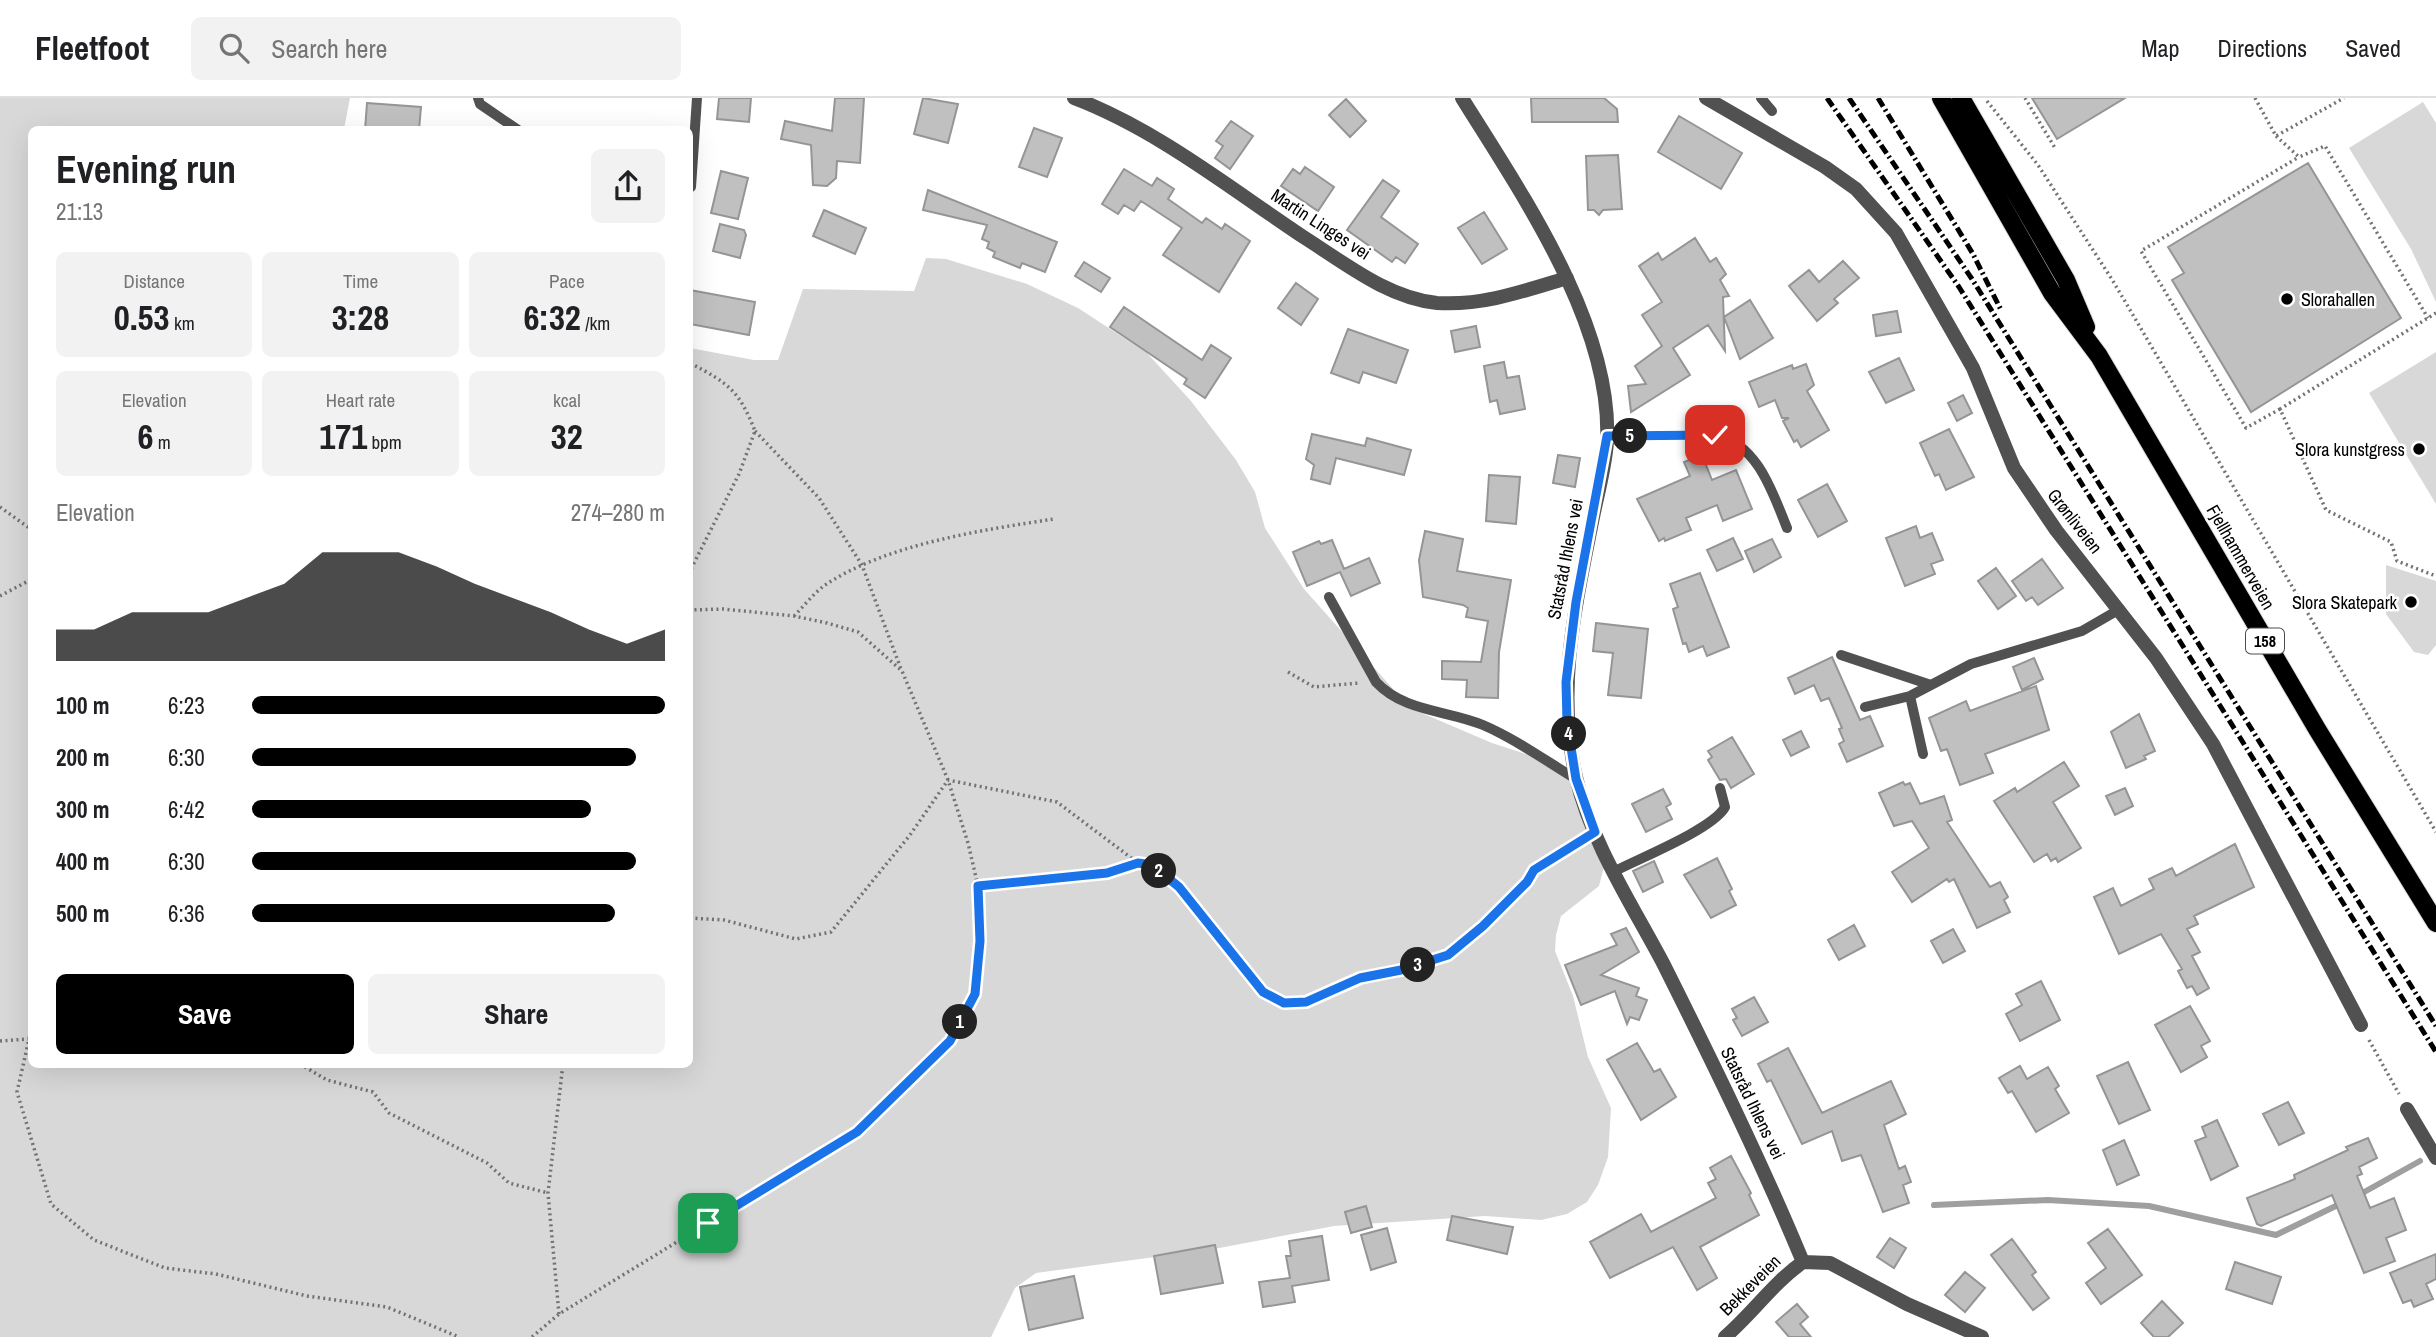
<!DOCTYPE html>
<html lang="en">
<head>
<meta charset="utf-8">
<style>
  body { margin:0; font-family:"Archivo Narrow",sans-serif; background:#f2f2f2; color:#202124; height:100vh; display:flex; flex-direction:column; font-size:26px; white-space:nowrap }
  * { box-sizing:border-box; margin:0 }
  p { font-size:23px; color:#757577 }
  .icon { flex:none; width:38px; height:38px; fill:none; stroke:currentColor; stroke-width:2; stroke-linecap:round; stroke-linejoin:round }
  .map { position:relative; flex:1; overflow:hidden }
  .side { position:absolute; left:28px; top:28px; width:665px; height:942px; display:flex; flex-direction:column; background:#fff; border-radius:10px; box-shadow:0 7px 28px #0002 }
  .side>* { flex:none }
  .pin { position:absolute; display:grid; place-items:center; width:60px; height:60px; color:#fff; margin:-30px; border-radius:14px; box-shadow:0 4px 10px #0006 }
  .km { position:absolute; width:35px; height:35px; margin:-18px; border-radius:50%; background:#222; color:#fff; font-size:19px; line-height:35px; text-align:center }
  .round { display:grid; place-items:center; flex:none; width:74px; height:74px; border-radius:10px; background:#f2f2f2 }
  .overview { display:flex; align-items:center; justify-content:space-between; height:119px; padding:0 28px }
  h1 { font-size:38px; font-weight:700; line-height:52px }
  .metrics { display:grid; grid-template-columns:repeat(3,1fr); gap:10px; height:119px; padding:7px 28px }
  .metrics div { display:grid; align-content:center; border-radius:10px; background:#f2f2f2; text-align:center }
  .metrics b { font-size:35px; font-weight:700 }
  .metrics small { font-size:19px; font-weight:400 }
  .metrics p { font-size:19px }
  .chart { height:196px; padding:14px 28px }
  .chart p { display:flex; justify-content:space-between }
  .chart svg { width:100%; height:126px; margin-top:7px; fill:#000; opacity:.7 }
  .cta { display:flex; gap:14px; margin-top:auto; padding:14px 28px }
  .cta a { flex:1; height:80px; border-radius:10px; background:#000; color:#fff; font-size:28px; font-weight:700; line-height:80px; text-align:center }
  .cta a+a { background:#f2f2f2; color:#202124 }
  ul { padding:0 28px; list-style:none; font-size:23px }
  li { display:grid; grid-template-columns:112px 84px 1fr; align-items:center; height:52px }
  li i { height:18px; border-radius:9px; background:#000 }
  header { display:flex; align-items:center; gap:42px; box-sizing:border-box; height:98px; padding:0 35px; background:#fff; border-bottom:2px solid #e0e0e0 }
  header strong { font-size:33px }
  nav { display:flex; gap:38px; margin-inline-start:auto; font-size:24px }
  .search { width:490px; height:63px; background:#f2f2f2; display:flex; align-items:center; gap:18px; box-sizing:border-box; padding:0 24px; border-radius:10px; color:#757577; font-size:26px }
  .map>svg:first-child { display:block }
</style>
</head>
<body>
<header>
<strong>Fleetfoot</strong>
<div class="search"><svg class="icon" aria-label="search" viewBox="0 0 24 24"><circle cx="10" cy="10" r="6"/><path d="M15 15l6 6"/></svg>Search here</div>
<nav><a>Map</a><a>Directions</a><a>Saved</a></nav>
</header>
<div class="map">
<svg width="2436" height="1239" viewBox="0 0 2436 1239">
  <rect width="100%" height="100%" fill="#fff"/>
  <!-- green -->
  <path fill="#d8d8d8" d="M0,0h350l-6,31 -312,1v934h658v-716l64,12h24l25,-71 111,2 12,-33 20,1 81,25 51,24 69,45 44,48 45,59 19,32 10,36 39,61 106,119 82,35 53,17 23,13 36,94 -5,19 -38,30 -5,19 -1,16 18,45 15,61 23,51 -3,49 -10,28 -11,17 -20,12 -26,6 -56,-4 -151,10 -120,23 -178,24 -21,15 -24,49h-991z
    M2423,4l13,21v179l-25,-53 -62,-101z
    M2436,254v152l-67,-111z
    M2386,467l50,16v64l-8,10 -14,-3 -28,-38z"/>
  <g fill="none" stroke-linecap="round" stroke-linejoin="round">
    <!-- stream -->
    <path stroke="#9f9f9f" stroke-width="6" d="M2357,1098l63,-35
      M1934,1107l114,-5 101,6 127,29 68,-33"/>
  </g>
  <!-- building -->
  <path fill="#c0c0c0" stroke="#959595" stroke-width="2" d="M719,0h32l-2,24 -32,-3z
    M835,0h29l-4,65 -23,-2 -1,17 -9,8 -14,-1 -2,-40 -30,-6 4,-18 47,10z
    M923,0l35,6 -10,39 -34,-9z
    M1531,0h73l13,11 1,13h-86z
    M2032,0h93l-68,41z
    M1346,1l20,22 -16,16 -21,-22z
    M367,5l54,4 -2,23h-54z
    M1679,18l63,37 -21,36 -63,-37z
    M1231,23l22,15 -23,33 -15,-11 8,-12 -7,-5z
    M1034,30l28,10 -15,39 -28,-10z
    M1618,57l4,54 -19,1 -4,5 -5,-5h-6l-2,-54z
    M2308,65l93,155 -150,94 -79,-132 12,-7 -16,-26z
    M1305,69l29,20 -16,24 -37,-25 12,-17 7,5z
    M1124,71l28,17 5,-8 17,11 -6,10 34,24 4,-5 16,11 3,-5 25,17 -31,51 -56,-37 19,-27 -41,-27 -7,10 -10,-6 -6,9 -16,-10z
    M721,73l27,7 -10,41 -27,-6z
    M1383,82l16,11 -18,26 37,27 -13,19 -9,-6 -4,5 -45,-32z
    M928,92l129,52 -12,30 -23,-9 -2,5 -27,-11 2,-5 -8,-4 2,-6 -7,-3 5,-14 -64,-15z
    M824,112l42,18 -11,26 -42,-18z
    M1484,114l23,37 -25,15 -24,-36z
    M720,126l24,6 2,5 -6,23 -27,-7z
    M1695,140l15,24 6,-4 10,16 -6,6 9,16 -6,1 2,54 -17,-26 -35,23 17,27 -59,37 -3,-26 18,-2 -11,-18 27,-20 -20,-31 20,-13 -23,-36 19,-13 4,7z
    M1843,163l16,17 -25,21 4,4 -21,18 -28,-35 20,-16 10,12z
    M1084,164l26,16 -9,14 -26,-16z
    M1296,185l22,16 -17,26 -23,-17z
    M690,192l65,12 -6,33 -59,-11z
    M1750,202l23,38 -33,21 -16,-42z
    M1124,209l78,53 9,-15 20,13 -26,40 -21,-14 3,-5 -77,-52z
    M1897,213l4,21 -25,4 -3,-21z
    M1476,228l4,21 -25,5 -4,-21z
    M1348,231l60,21 -12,33 -33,-11 -4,11 -28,-10z
    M1899,260l15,32 -28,13 -17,-31z
    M1504,264l3,16 12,-2 6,33 -25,5 -3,-14 -7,2 -6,-36z
    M1806,266l8,21 -7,6 22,39 -28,17 -4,-7 -3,2 -11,-21 6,-3h-7l-7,-18 -16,7 -10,-25 43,-17 1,4z
    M1963,297l9,18 -15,8 -9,-18z
    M1949,331l25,48 -28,13 -7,-16 -4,2 -15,-33z
    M1312,336l53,12 2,-8 44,12 -7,25 -68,-17 -6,26 -19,-5 3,-14 -8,-6z
    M1558,357l22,3 -5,29 -22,-4z
    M1702,357l10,25 24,-10 16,39 -29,12 -6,-16 -31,13 5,12 -26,11 -1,-3 -5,3 -22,-42 53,-23 -6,-14z
    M1489,377l31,2 -4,47 -30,-3z
    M1827,386l20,37 -29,16 -20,-37z
    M1916,428l4,12 12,-5 11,27 -12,4 4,10 -30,12 -19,-48z
    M1425,433l38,8 -6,32 54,9 -12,72 -1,46 -32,-1 1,-17 -25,-1v-18l39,1 7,-41 -22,-4 2,-9 -5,-3 -40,-8 -4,-37z
    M1733,440l10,21 -26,12 -10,-21z
    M1772,441l9,18 -27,15 -9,-21z
    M1332,442l12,29 25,-11 11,25 -29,13 -11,-24 -33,14 -14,-34 26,-11 2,3z
    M2042,461l21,29 -25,17 -6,-8 -6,4 -14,-20z
    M1996,470l20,28 -18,13 -20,-28z
    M1700,475l29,74 -22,9 -4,-10 -14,6 -3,-9 -3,1 -10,-35 5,-2 -8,-23z
    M1596,525l52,6 -7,69 -33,-3 5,-42 -20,-2z
    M1832,559l28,63 10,-4 13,30 -36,16 -8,-18 5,-3 -5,-12 3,-1 -13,-30 -8,3 -7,-16 -19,9 -7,-16z
    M2034,560l9,21 -21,11 -9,-23z
    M2036,588l13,44 -64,24 8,19 -33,12 -13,-36 -6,2 -12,-33 37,-17 4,10z
    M2139,616l16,37 -11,5 2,3 -20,9 -15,-36z
    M1801,633l8,16 -18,9 -8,-16z
    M1732,639l22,37 -23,14 -5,-9 -6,1 -12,-20 4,-3 -4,-6z
    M2064,664l15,24 -26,16 28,46 -23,14 -2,-4 -5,3 -4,-7 -13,8 -40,-61 21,-13 2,4z
    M1903,684l2,3 5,-2 10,21 24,-8 8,24 -5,2 43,65 10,-5 8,15 -4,3 6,12 -33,16 -23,-49 -5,3 -2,-3 -35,23 -20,-30 37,-24 -17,-27 -18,5 -15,-33z
    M2125,690l8,18 -18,9 -9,-19z
    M1663,691l8,15 -5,3 6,12 -26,13 -14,-28z
    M2235,746l19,43 -60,29 4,8 -11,5 13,23 -8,4 17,32 -12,7 -5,-9 -5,2 -9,-17 4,-2 -21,-35 -42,20 -25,-57 19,-9 8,18 33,-17 -5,-10 23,-11 4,8z
    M1717,760l15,31 -3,2 7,14 -25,13 -27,-43z
    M1654,763l9,21 -20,10 -10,-21z
    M1854,827l11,21 -26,14 -11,-20z
    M1626,830l13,24 -38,23 38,13 -3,8 11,4 -8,20 -9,-3 -3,7 -12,-33 -34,14 -16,-40 52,-20 -6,-11z
    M1953,831l12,22 -22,12 -12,-22z
    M2041,883l19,39 -40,21 -14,-27 16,-9 -6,-11z
    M1754,899l14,25 -26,14 -9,-16 4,-2 -5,-9z
    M2190,908l20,35 -9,5 6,11 -26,15 -26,-47z
    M1637,945l17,29 6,-3 16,28 -35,23 -34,-60z
    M1788,950l34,65 69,-32 15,33 -22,11 15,44 6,-3 6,16 -8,3 6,18 -26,9 -22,-57 -19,6 -10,-30 -30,13 -31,-64 -4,2 -9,-18z
    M2128,964l22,48 -31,14 -22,-48z
    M2020,968l7,13 21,-12 11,19 -4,3 14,24 -33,19 -24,-41 -4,2 -9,-15z
    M2288,1004l16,31 -25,12 -16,-31z
    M2217,1022l21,46 -27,14 -16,-39 11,-4 -4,-10z
    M2368,1040l9,20 -18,9 3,7 -5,2 13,32 24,-10 12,32 -20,8 9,23 -31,12 -32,-78 -71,31 -4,-2 -10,-26 48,-19 -1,-4 54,-25 -2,-3z
    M2124,1042l15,35 -22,10 -14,-35z
    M1731,1058l20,37 -2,2 10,20 -59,32 17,31 -20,12 -24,-43 -63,31 -20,-36 51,-28 10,18 65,-34 -8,-15 8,-4 -6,-11z
    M1366,1108l6,21 -21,6 -6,-21z
    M1452,1118l61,11 -6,27 -60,-14z
    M1387,1130l9,34 -25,8 -10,-35z
    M2108,1131l34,46 -41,29 -15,-21 20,-15 -18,-25z
    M1322,1138l7,44 -37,6 3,16 -32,5 -4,-25 31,-4 -4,-22h5l-2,-15z
    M1890,1140l16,10 -12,20 -17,-11z
    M2012,1141l24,33 -4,3 17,23 -16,12 -42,-55z
    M1215,1147l8,38 -62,11 -7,-38z
    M2436,1156v25l-10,5 7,15 -19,8 -3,-7 -8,3 -13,-30z
    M2235,1164l46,15 -9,27 -46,-15z
    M1965,1174l20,16 -20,24 -20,-17z
    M1074,1178l9,42 -54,12 -9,-43z
    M2162,1203l21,22 -15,14h-14l-13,-14z
    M1797,1206l11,13 -8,7 11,13h-22l-13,-15z"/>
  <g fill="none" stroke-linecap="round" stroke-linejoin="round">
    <defs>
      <path id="primary" d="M1941,0l111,195 47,63 218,373 119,194
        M1961,0l105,182 20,47"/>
    </defs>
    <!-- primary casing -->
    <use href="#primary" stroke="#dbdbdb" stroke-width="20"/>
    <!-- path -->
    <path stroke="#737373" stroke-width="3.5" stroke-dasharray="2 3.5" stroke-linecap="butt" d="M2025,0l30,50
      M2255,0l21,38 68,-38
      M1987,3l51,64 75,116 323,551
      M2276,38l23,21 26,-11 103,172
      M2436,215l-156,96 46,101 65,32 6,19 39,15
      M690,265c38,20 49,27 65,68l-16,43 -49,97
      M2280,311l-34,19 -105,-177 158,-94
      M755,333l64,67 43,67 39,104
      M0,409l32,23
      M0,498l32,-17
      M794,518c10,-10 20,-23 31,-31 62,-41 157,-55 229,-66
      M1288,574l26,15 45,-4
      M978,788l129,-13 31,-10 14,2 27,22 84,105 21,11 22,-1 54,-24 41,-8 47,-15 35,-29 44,-44 7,-12 47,-30
      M690,820l34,2 72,19 35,-7 79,-97 38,-55 109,22 81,61
      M32,928l-15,66 34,112 43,36 71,28 51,6 91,22 80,11 72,30
      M2369,942l30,54
      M0,943l29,-2
      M300,966l27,16 46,12 16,21 98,50 22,20 39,10
      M559,1216l-11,-121 15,-129
      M532,1239l27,-23 298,-182 93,-91 25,-47 5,-53 -2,-55 -10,-43 -20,-63 -46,-109 -44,-39 -31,-9 -33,-7 -71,-7 -33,1"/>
    <!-- lane -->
    <path stroke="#515151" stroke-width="10" d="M478,0l2,6 38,26
      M1761,0l11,13
      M691,89l6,-89
      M1607,339l108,-3c43,11 57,57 72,94
      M1329,499l47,85c28,30 71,28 107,43 33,14 63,36 93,54
      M1841,557l90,30
      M1865,609l45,-11
      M1923,656l-13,-58 61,-32 111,-33 38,-22
      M1615,773c25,-13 98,-42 110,-64l-5,-19"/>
    <!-- street -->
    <path stroke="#515151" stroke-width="14" d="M1074,0c84,32 157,91 231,140 41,26 83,60 132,65 45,3 87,-12 130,-25
      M1462,0c59,95 151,227 145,344 -2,27 -10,54 -15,80 -17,86 -36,168 -16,255 15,66 57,129 88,188 49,98 97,196 139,297
      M1706,0l119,69 31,22 40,44 77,135 41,100 42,62 100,128 57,86 148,281
      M2407,1011l29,49
      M1803,1164l27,1 77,41 75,33
      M1725,1239c28,-24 48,-54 78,-75"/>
    <!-- primary -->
    <use href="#primary" stroke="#000" stroke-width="18"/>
    <!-- rail -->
    <path stroke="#000" stroke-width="5" stroke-dasharray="10 3.5 2 3.5" stroke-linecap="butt" d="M1827,0l132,189 477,765
      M1849,0l123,181 464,747
      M1878,0l95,156 28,56"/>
  </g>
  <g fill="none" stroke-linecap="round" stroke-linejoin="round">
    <defs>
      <path id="route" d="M708,1125l149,-91 93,-91 25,-47 5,-53 -2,-55 129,-13 31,-10 14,2 27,22 84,105 21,11 22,-1 54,-24 41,-8 47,-15 35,-29 44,-44 7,-12 61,-38 -19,-53 -9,-57 -1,-40 10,-80 31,-166 108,-1"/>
    </defs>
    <!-- route casing -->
    <use href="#route" stroke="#fff" stroke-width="14"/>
    <!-- route -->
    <use href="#route" stroke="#1a73e8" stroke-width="9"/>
  </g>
  <!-- markers -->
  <g fill="#000" stroke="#fff" stroke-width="2.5">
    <circle cx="2287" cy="201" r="7"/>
    <circle cx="2419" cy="351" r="7"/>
    <circle cx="2411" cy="504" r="7"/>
  </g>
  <g text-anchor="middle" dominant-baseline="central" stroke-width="5" stroke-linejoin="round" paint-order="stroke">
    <!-- shield labels -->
    <rect fill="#fff" stroke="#4c4c4c" stroke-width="2" x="2246" y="530.5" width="38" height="25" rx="5"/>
    <g font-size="16" font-weight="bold" fill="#000">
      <text x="2265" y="543">158</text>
    </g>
    <!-- street labels -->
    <g font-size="18" fill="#000" stroke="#fff">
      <text transform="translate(1321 126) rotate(33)">Martin Linges vei</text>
      <text transform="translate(2075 423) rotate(52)">Grønliveien</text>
      <text transform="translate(2241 459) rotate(60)">Fjellhammerveien</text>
      <text transform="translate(1565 461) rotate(-79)">Statsråd Ihlens vei</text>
      <text transform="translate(1753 1005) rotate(64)">Statsråd Ihlens vei</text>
      <text transform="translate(1750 1187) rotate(-45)">Bekkeveien</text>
    </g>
    <!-- poi labels -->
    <g font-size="18" fill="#000" stroke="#fff" text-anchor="end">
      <text x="2301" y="201" text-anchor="start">Slorahallen</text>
      <text x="2405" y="351">Slora kunstgress</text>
      <text x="2397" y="504">Slora Skatepark</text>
    </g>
  </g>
</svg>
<div class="pin" style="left:708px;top:1125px;background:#1e9e55"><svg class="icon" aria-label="arrive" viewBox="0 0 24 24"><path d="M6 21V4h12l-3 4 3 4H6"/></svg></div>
<div class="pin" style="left:1715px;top:337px;background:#d93025"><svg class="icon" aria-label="check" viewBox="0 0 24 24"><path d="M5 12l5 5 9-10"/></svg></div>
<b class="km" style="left:960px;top:924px">1</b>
<b class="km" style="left:1159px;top:773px">2</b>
<b class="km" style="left:1418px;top:867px">3</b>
<b class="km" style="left:1569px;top:636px">4</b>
<b class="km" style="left:1630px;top:338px">5</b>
<section class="side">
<div class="overview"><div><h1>Evening run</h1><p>21:13</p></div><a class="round"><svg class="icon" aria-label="share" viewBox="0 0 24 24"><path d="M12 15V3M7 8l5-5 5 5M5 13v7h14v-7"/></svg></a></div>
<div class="metrics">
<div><p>Distance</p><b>0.53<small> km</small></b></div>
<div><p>Time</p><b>3:28</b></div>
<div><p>Pace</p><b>6:32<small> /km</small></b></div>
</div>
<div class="metrics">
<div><p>Elevation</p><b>6<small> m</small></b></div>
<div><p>Heart rate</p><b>171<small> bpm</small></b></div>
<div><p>kcal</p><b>32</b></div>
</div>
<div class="chart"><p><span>Elevation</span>274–280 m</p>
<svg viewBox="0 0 160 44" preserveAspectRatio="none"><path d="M0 44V33L10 33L20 27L30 27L40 27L50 22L60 17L70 6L80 6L90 6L100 11L110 17L120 22L130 27L140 33L150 38L160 33V44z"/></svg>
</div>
<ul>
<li><b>100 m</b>6:23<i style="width:100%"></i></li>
<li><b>200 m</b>6:30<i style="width:93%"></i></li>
<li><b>300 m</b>6:42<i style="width:82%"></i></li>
<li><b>400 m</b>6:30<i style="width:93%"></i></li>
<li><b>500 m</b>6:36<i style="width:88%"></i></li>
</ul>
<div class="cta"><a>Save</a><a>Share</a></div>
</section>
</div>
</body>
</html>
